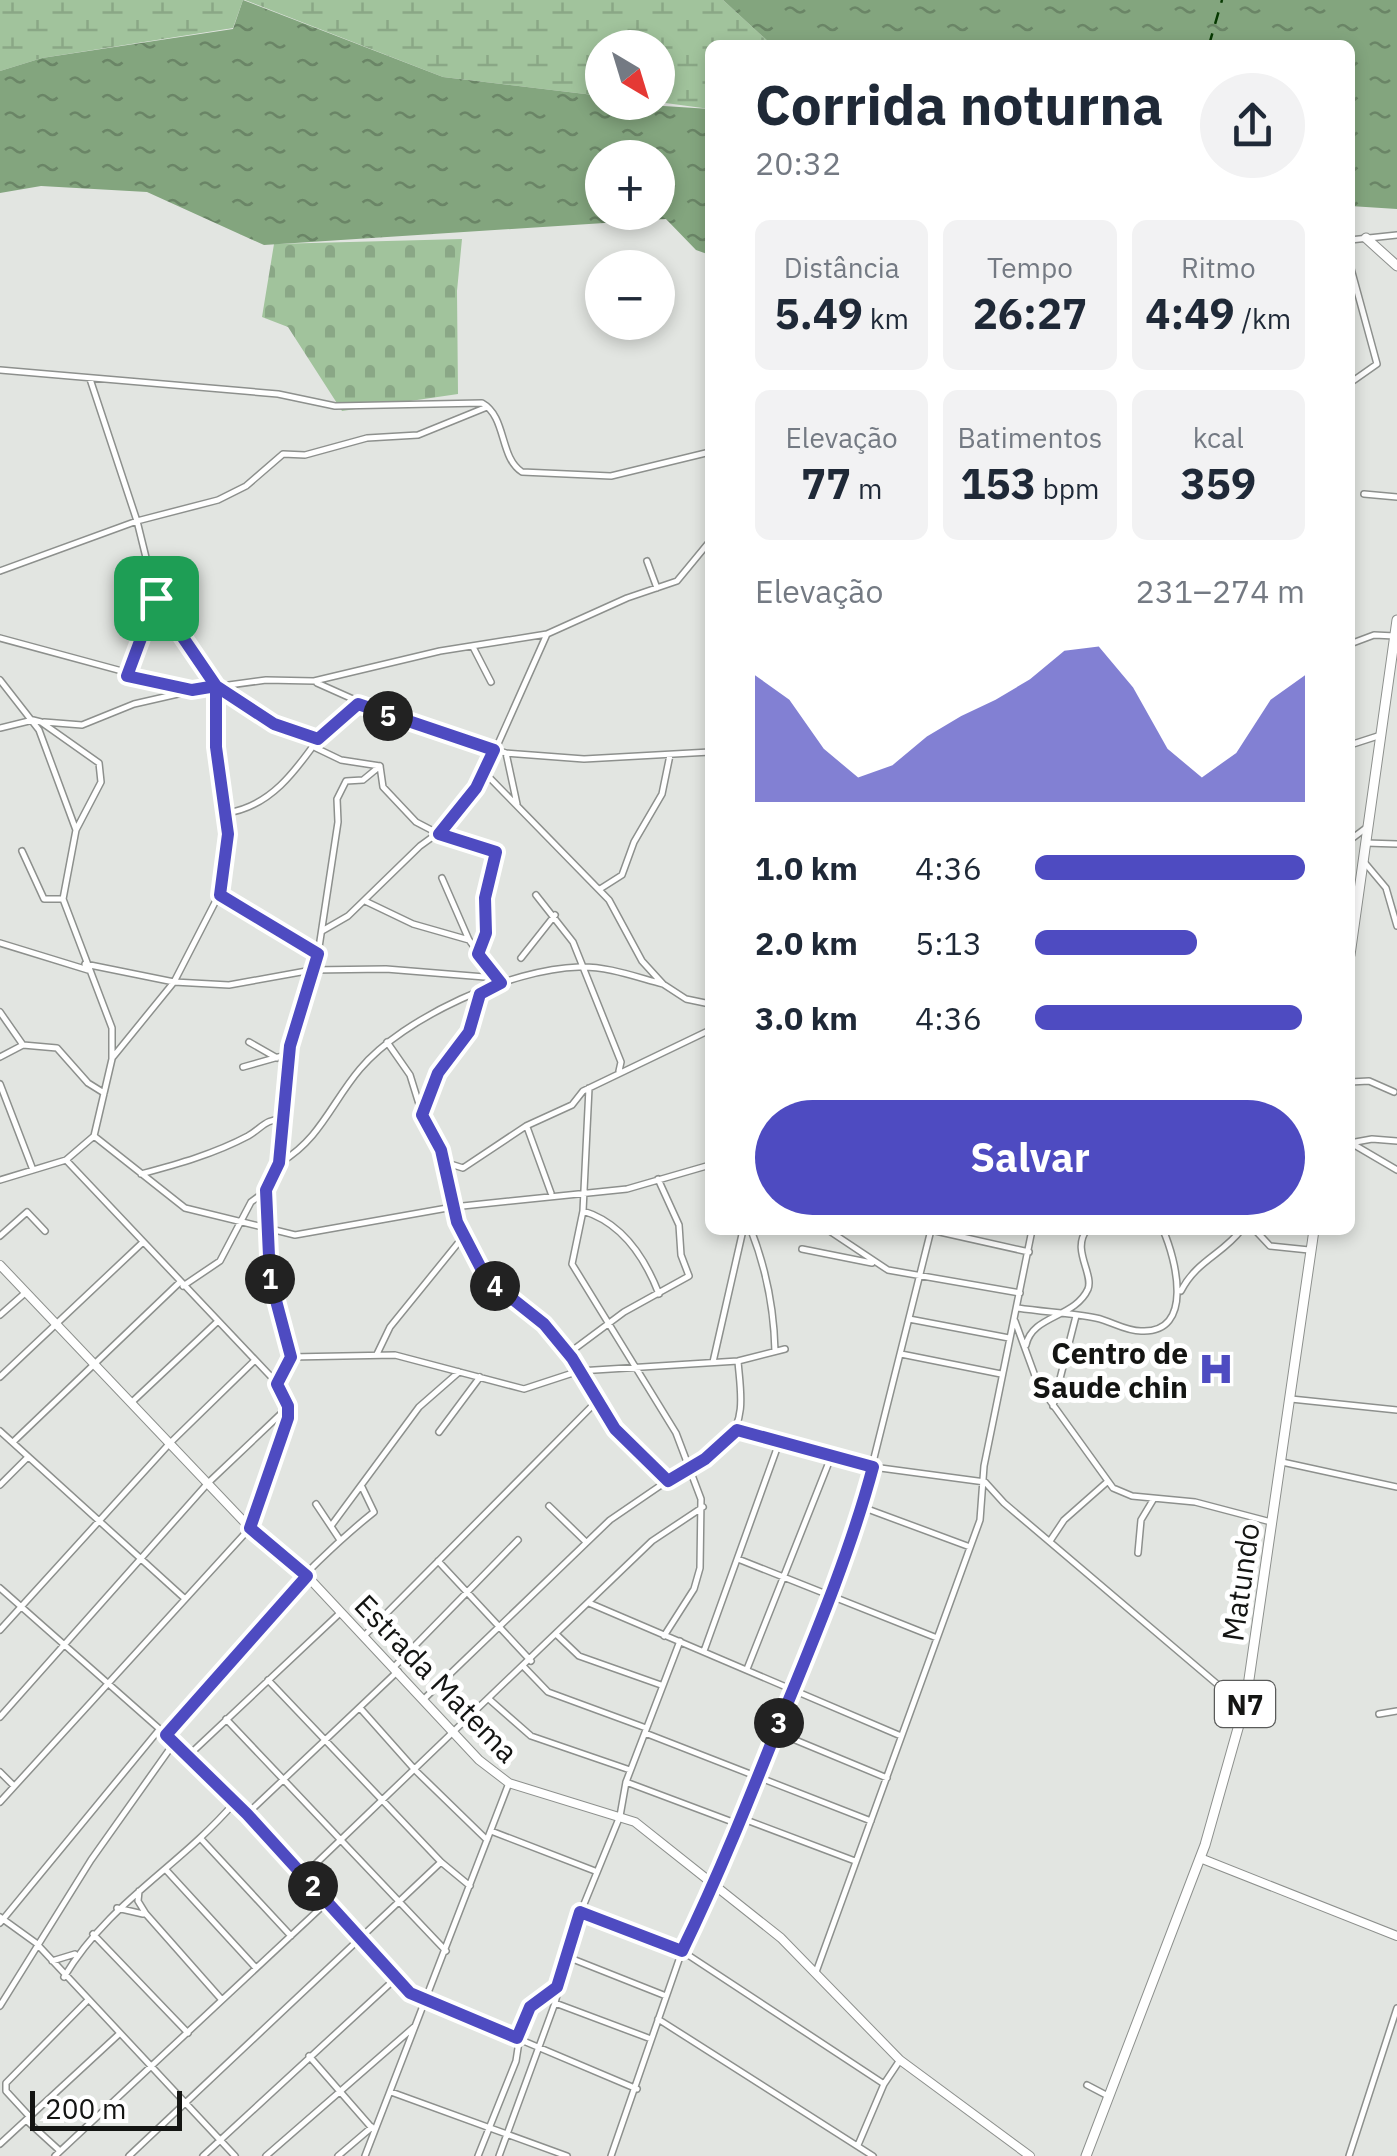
<!DOCTYPE html>
<html lang="pt">
<head>
<meta charset="utf-8">
<style>
  body { margin:0; font-family:"IBM Plex Sans",sans-serif; background:#f2f2f3; color:#1f2937; height:100vh; display:flex; flex-direction:column; font-size:38px; white-space:nowrap }
  * { box-sizing:border-box; margin:0 }
  p { font-size:32px; color:#747a83 }
  .icon { flex:none; width:55px; height:55px; fill:none; stroke:currentColor; stroke-width:2; stroke-linecap:round; stroke-linejoin:round }
  .map { position:relative; flex:1; overflow:hidden }
  .drawer { position:absolute; left:705px; top:40px; width:650px; height:1195px; display:flex; flex-direction:column; background:#fff; border-radius:15px; box-shadow:0 5px 15px #0003 }
  .drawer>* { flex:none }
  .needle { width:65px; rotate:142deg }
  .fabs { position:absolute; left:585px; top:30px; display:grid; gap:20px }
  .fabs a { display:grid; place-items:center; width:90px; height:90px; border-radius:50%; background:#fff; box-shadow:0 5px 15px #0003; font-size:50px }
  .scale { position:absolute; left:30px; bottom:25px; width:152px; box-sizing:border-box; padding-left:10px; border:5px solid #141513; border-top:0; font-size:28px; line-height:35px; white-space:nowrap; color:#141513; -webkit-text-stroke:8px #fff; paint-order:stroke }
  .pin { position:absolute; display:grid; place-items:center; width:85px; height:85px; color:#fff; margin:-42px; border-radius:20px; box-shadow:0 5px 15px #0006 }
  .km { position:absolute; width:50px; height:50px; margin:-25px; border-radius:50%; background:#222; color:#fff; font-size:28px; line-height:50px; text-align:center }
  .round { display:grid; place-items:center; flex:none; width:105px; height:105px; border-radius:52px; background:#f2f2f3 }
  .summary { display:flex; align-items:center; justify-content:space-between; height:170px; padding:0 50px }
  h1 { font-size:55px; font-weight:800; line-height:75px }
  .stats { display:grid; grid-template-columns:repeat(3,1fr); gap:15px; height:170px; padding:10px 50px }
  .stats div { display:grid; align-content:center; border-radius:15px; background:#f2f2f3; text-align:center }
  .stats b { font-size:42px; font-weight:800 }
  .stats small { font-size:28px; font-weight:400 }
  .stats p { font-size:28px }
  .chart { height:280px; padding:20px 50px }
  .chart p { display:flex; justify-content:space-between }
  .chart svg { width:100%; height:180px; margin-top:10px; fill:#4e4bc1; opacity:.7 }
  .button { display:flex; gap:20px; margin-top:auto; padding:20px 50px }
  .button a { flex:1; height:115px; border-radius:60px; background:#4e4bc1; color:#fff; font-size:40px; font-weight:800; line-height:115px; text-align:center }
  ul { padding:0 50px; list-style:none; font-size:32px }
  li { display:grid; grid-template-columns:160px 120px 1fr; align-items:center; height:75px }
  li i { height:25px; border-radius:12px; background:#4e4bc1 }
  .map>svg:first-child { display:block }
</style>
</head>
<body>
<div class="map">
<svg width="1397" height="2156" viewBox="0 0 1397 2156">
  <defs>
    <pattern id="wetland-marsh" width="20" height="14" patternUnits="userSpaceOnUse" patternTransform="scale(2.5)"><rect width="20" height="14" fill="#a1c39c"/><path d="M1 5h8M5 5V1M11 12h8M15 12V8" fill="none" stroke="#8aa786"/></pattern>
    <pattern id="cemetery-stones" width="16" height="16" patternUnits="userSpaceOnUse" patternTransform="scale(2.5)"><rect width="16" height="16" fill="#a1c39c"/><path d="M2 7V4a2 2 0 0 1 4 0v3zM10 15v-3a2 2 0 0 1 4 0v3z" fill="#8aa786"/></pattern>
    <pattern id="water-ripples" width="26" height="14" patternUnits="userSpaceOnUse" patternTransform="scale(2.5)"><rect width="26" height="14" fill="#83a57e"/><path d="M2 4q2-2 4 0t4 0M15 11q2-2 4 0t4 0" fill="none" stroke="#6a8566"/></pattern>
  </defs>
  <rect width="100%" height="100%" fill="#e2e5e1"/>
  <!-- wetland -->
  <path fill="url(#wetland-marsh)" d="M0,0h243l-10,28 -191,30 -42,13z
    M245,0h478l49,45h-62v64l-52,-7v-54h-56v48l-159,-19z"/>
  <!-- cemetery -->
  <path fill="url(#cemetery-stones)" d="M462,239l-5,52 1,103 -116,17 -54,-84 -26,-10 12,-73z"/>
  <!-- water -->
  <path fill="url(#water-ripples)" fill-rule="evenodd" d="M243,0l200,77 159,19v6l108,7v146l-14,-5 -30,-31 -402,26 -117,-53 -106,-6 -41,7v-122l42,-13 191,-29zM602,158h56v54h-56z
    M723,0h674v209l-47,-3v-161h-578z"/>
  <g fill="none" stroke-linecap="round" stroke-linejoin="round">
    <!-- ferry -->
    <path stroke="#063901" stroke-width="2.5" stroke-dasharray="12 10" stroke-linecap="butt" d="M1209,45l13,-45"/>
    <defs>
      <path id="street" d="M1350,240l47,-5
        M1350,265l27,99 -27,19
        M0,370l278,24 57,12 147,-3c25,14 17,54 40,69l89,4 99,-24
        M90,379l47,142 19,77 30,48 30,40 28,19 30,19 44,15
        M1364,494l33,3
        M647,561l10,27
        M0,571l137,-50 81,-21 28,-14 37,-32 22,1 62,-17 51,-3 69,-28
        M0,638l192,52 74,-10 48,1 126,-30 107,-17 80,-36 50,-17 33,-40
        M1350,644l24,-9 21,1
        M473,647l18,35
        M127,675l29,-77
        M0,680l39,50 37,100 -13,69 49,129v31l-18,77 -28,24 -66,20
        M317,683l83,37 106,33 78,6 126,-7
        M44,722l38,3 52,-21 57,-13
        M0,728l33,-8 8,2 58,41 2,19 -25,48
        M1350,745l31,-10
        M316,748l25,12 39,6 3,21 33,35 23,12 55,15 -9,49 1,35 -8,21
        M506,753l11,51
        M485,773l124,127 33,61 21,23 23,15 24,5
        M226,813c45,-6 71,-44 95,-78 8,-12 26,-21 37,-30
        M1350,840l16,-12
        M1366,843l31,1
        M22,851l22,48h19
        M1365,863l21,25 11,38
        M442,878l27,62 27,37
        M600,889l22,-14 12,-33 28,-48 8,-39
        M220,895l98,59
        M536,895l37,47 48,120 -2,9
        M365,901l48,23 56,16
        M322,931l26,-15 72,-70 29,-21 36,-52 62,-139
        M0,943l88,27
        M521,958l34,-43
        M85,964l89,18 55,3 83,-15 74,-1 111,9
        M0,1012l23,33
        M249,1042l28,16
        M387,1042l23,33 14,45 17,30 16,72 29,56 58,46 28,34 43,71 54,52
        M0,1057l23,-12 34,3 31,35 16,10
        M113,1057l61,-75 51,-99 3,-49 -12,-87v-61
        M243,1067l46,-13
        M1350,1082l19,-1 25,11
        M0,1084l33,86
        M589,1088l-6,123 -11,53 104,169 25,66 -1,69 -6,21 -30,47
        M423,1112l14,-37 33,-46 11,-35
        M527,1127l24,66
        M94,1136l91,72 110,27 158,-28 174,-18 83,-24
        M1350,1143l22,-4 25,2
        M1351,1143l46,27
        M281,1162c39,-23 51,-60 79,-93 44,-52 151,-100 219,-102 28,-1 57,10 84,17
        M444,1162l19,6 63,-42 46,-21 11,-14 127,-61
        M141,1174c37,-10 73,-20 107,-38 14,-8 18,-18 35,-16
        M583,1211c40,12 62,47 76,83
        M751,1230c16,41 23,78 24,121
        M828,1230l60,40 132,23
        M931,1230l98,22
        M1255,1230l15,16 39,4
        M0,1236l27,-24 18,19
        M802,1249l70,14
        M183,1286l37,-25 31,-59 16,-12
        M1181,1291c15,-30 42,-37 60,-61
        M1018,1308c26,4 53,5 78,10 15,3 29,13 45,13 54,3 35,-72 22,-101
        M0,1315l25,-22
        M909,1319l100,19
        M1015,1321l23,63 75,104 19,8 63,6 76,20
        M1026,1345c6,-30 49,-27 62,-56 6,-15 -17,-40 -1,-59
        M569,1353l55,-41 65,-36 -8,-21 -2,-30 -21,-46
        M377,1354l13,-27 73,-90
        M901,1354l100,20
        M291,1357l-21,-79 -3,-88 12,-27 11,-118 28,-91 20,-132 -1,-23 9,-18 17,-1 17,-14
        M713,1362l30,-132
        M0,1377l142,-134
        M277,1383l14,-26 104,-2 129,34 55,-18 159,-10 47,-12
        M1291,1399l106,11
        M132,1402l85,-80
        M1053,1406l23,-90
        M737,1430l136,37 112,15 19,21 213,181 29,16
        M0,1431l183,166
        M439,1432l41,-55
        M13,1442l167,-160
        M1282,1462l115,25
        M0,1485l28,-28
        M316,1504l24,36
        M549,1506l37,36
        M862,1507l108,40
        M331,1526l88,-119 40,-35
        M1050,1541l14,-21 43,-38
        M1138,1553l3,-33 12,-20
        M738,1559l199,79
        M438,1561l93,100
        M0,1588l189,167 221,238 227,96
        M589,1603l312,133
        M0,1630l170,-187 84,-82
        M557,1635l22,21 82,29
        M364,1636l232,-234
        M704,1651l76,-211
        M394,1667l124,-127
        M524,1667l24,25 98,36
        M747,1669l84,-212
        M268,1680l173,182 29,24
        M424,1699l186,-179 117,-80c20,-21 13,-52 11,-79
        M490,1700l41,36 99,34
        M360,1708l56,63 71,69
        M1379,1714l18,-3
        M0,1717l208,-234 79,-75
        M226,1719l220,232
        M776,1732l111,46
        M645,1733l226,88
        M166,1735c64,-78 129,-160 208,-223l-12,-25
        M189,1755l151,-142
        M0,1772l14,14
        M626,1782l112,42
        M0,1802l250,-274 38,-110v-12l-11,-23 -211,-223
        M247,1814l151,-143
        M741,1818l114,43
        M491,1831l104,40
        M202,1840l89,96
        M167,1871l89,97
        M303,1876l349,-335 51,-34
        M139,1891l-1,10 8,13 76,86
        M117,1908l26,6
        M580,1912l102,39 202,133 16,-24
        M0,1917l36,26 199,213
        M0,1923l158,-192
        M93,1934l95,99
        M565,1956l101,40
        M52,1961l23,-7
        M816,1972l164,-452 4,-54 48,-236
        M64,1977c46,-76 113,-108 171,-175
        M555,2003l96,36
        M0,2006l91,-146 83,-117
        M658,2019l215,137
        M309,2056l62,71
        M1087,2085l21,11
        M391,2092l176,64
        M29,2116l-23,-25v-8l80,-81
        M26,2120l34,31
        M0,2144l118,-109
        M858,2145l26,-61
        M55,2156l272,-254
        M129,2156l312,-294
        M203,2156l192,-177
        M266,2156l148,-129
        M338,2156l34,-29
        M365,2156l144,-373
        M478,2156l38,-95 6,-39 8,-15 27,-20
        M499,2156l56,-153 18,-72 47,-115 6,-34 54,-141
        M611,2156l71,-205 33,-66 141,-355 75,-300
        M1349,2156l48,-148"/>
      <path id="secondary" d="M0,1265l250,263 57,48 172,184 30,23 126,39 146,116 119,122 130,96
        M1200,1858l197,78"/>
      <path id="primary" d="M1366,238l31,28
        M1350,955l47,-335
        M1086,2156l119,-311 41,-145 68,-470"/>
    </defs>
    <!-- street casing -->
    <use href="#street" stroke="#8d908d" stroke-width="8"/>
    <!-- secondary casing -->
    <use href="#secondary" stroke="#8d908d" stroke-width="10"/>
    <!-- primary casing -->
    <use href="#primary" stroke="#8d908d" stroke-width="11"/>
    <!-- street -->
    <use href="#street" stroke="#fff" stroke-width="5"/>
    <!-- secondary -->
    <use href="#secondary" stroke="#fff" stroke-width="8"/>
    <!-- primary -->
    <use href="#primary" stroke="#fff" stroke-width="9"/>
  </g>
  <g fill="none" stroke-linecap="round" stroke-linejoin="round">
    <defs>
      <path id="route" d="M156,598l60,88v61l12,87 -8,61 98,59 -28,92 -11,117 -13,27 4,88 21,79 -14,27 11,22v12l-38,110 57,48 -141,159 81,79 163,179 107,45 13,-31 27,-20 23,-75 102,39c37,-76 68,-154 99,-232 34,-83 69,-166 92,-252l-136,-37 -32,29 -37,22 -53,-52 -43,-71 -28,-34 -58,-46 -29,-56 -16,-72 -19,-35 16,-42 31,-41 11,-38 21,-11 -23,-29 8,-21 -1,-35 11,-46 -57,-18 37,-46 18,-38 -136,-46 -40,35 -44,-15 -58,-38 -24,4 -65,-14 29,-78"/>
    </defs>
    <!-- route casing -->
    <use href="#route" stroke="#fff" stroke-width="20"/>
    <!-- route -->
    <use href="#route" stroke="#4e4bc1" stroke-width="12"/>
  </g>
  <!-- icons -->
  <defs>
    <symbol id="hospital-bare" viewBox="-9 -9 18 18"><path d="M-5-5h3v3.5h4V-5h3V5h-3V1.5h-4V5h-3Z" fill="#4e4bc1" stroke="#fff" stroke-width="2.5" paint-order="stroke"/></symbol>
  </defs>
  <g fill-rule="evenodd">
    <use href="#hospital-bare" x="1191" y="1344" width="50" height="50"/>
  </g>
  <g text-anchor="middle" dominant-baseline="central" stroke-width="10" stroke-linejoin="round" paint-order="stroke">
    <!-- shield labels -->
    <rect fill="#fff" stroke="#5a5b5a" stroke-width="2.5" x="1215" y="1681" width="60" height="46" rx="8"/>
    <g font-size="28" font-weight="bold" fill="#141513">
      <text x="1245" y="1704">N7</text>
    </g>
    <!-- poi labels -->
    <g font-size="30" font-weight="bold" fill="#141513" stroke="#fff" text-anchor="end">
      <text x="1188" y="1352">Centro de<tspan x="1188" dy="34">Saude chin</tspan></text>
    </g>
    <!-- street labels -->
    <g font-size="30" fill="#141513" stroke="#fff">
      <text transform="translate(1240 1582) rotate(-82)">Matundo</text>
      <text transform="translate(437 1678) rotate(46)">Estrada Matema</text>
    </g>
  </g>
</svg>
<div class="fabs">
<a><svg class="needle" viewBox="-14 -14 28 28"><path d="M0-13l5 13h-10z" fill="#e53935"/><path d="M0 13l5-13h-10z" fill="#747a83"/></svg></a>
<a>+</a>
<a>−</a>
</div>
<div class="scale">200 m</div>
<div class="pin" style="left:156px;top:598px;background:#1e9e55"><svg class="icon" aria-label="arrive" viewBox="0 0 24 24"><path d="M6 21V4h12l-3 4 3 4H6"/></svg></div>
<b class="km" style="left:270px;top:1279px">1</b>
<b class="km" style="left:313px;top:1886px">2</b>
<b class="km" style="left:779px;top:1723px">3</b>
<b class="km" style="left:495px;top:1286px">4</b>
<b class="km" style="left:388px;top:716px">5</b>
<section class="drawer">
<div class="summary"><div><h1>Corrida noturna</h1><p>20:32</p></div><a class="round"><svg class="icon" aria-label="share" viewBox="0 0 24 24"><path d="M12 15V3M7 8l5-5 5 5M5 13v7h14v-7"/></svg></a></div>
<div class="stats">
<div><p>Distância</p><b>5.49<small> km</small></b></div>
<div><p>Tempo</p><b>26:27</b></div>
<div><p>Ritmo</p><b>4:49<small> /km</small></b></div>
</div>
<div class="stats">
<div><p>Elevação</p><b>77<small> m</small></b></div>
<div><p>Batimentos</p><b>153<small> bpm</small></b></div>
<div><p>kcal</p><b>359</b></div>
</div>
<div class="chart"><p><span>Elevação</span>231–274 m</p>
<svg viewBox="0 0 160 44" preserveAspectRatio="none"><path d="M0 44V13L10 19L20 31L30 38L40 35L50 28L60 23L70 19L80 14L90 7L100 6L110 16L120 31L130 38L140 32L150 19L160 13V44z"/></svg>
</div>
<ul>
<li><b>1.0 km</b>4:36<i style="width:100%"></i></li>
<li><b>2.0 km</b>5:13<i style="width:60%"></i></li>
<li><b>3.0 km</b>4:36<i style="width:99%"></i></li>
</ul>
<div class="button"><a>Salvar</a></div>
</section>
</div>
</body>
</html>
